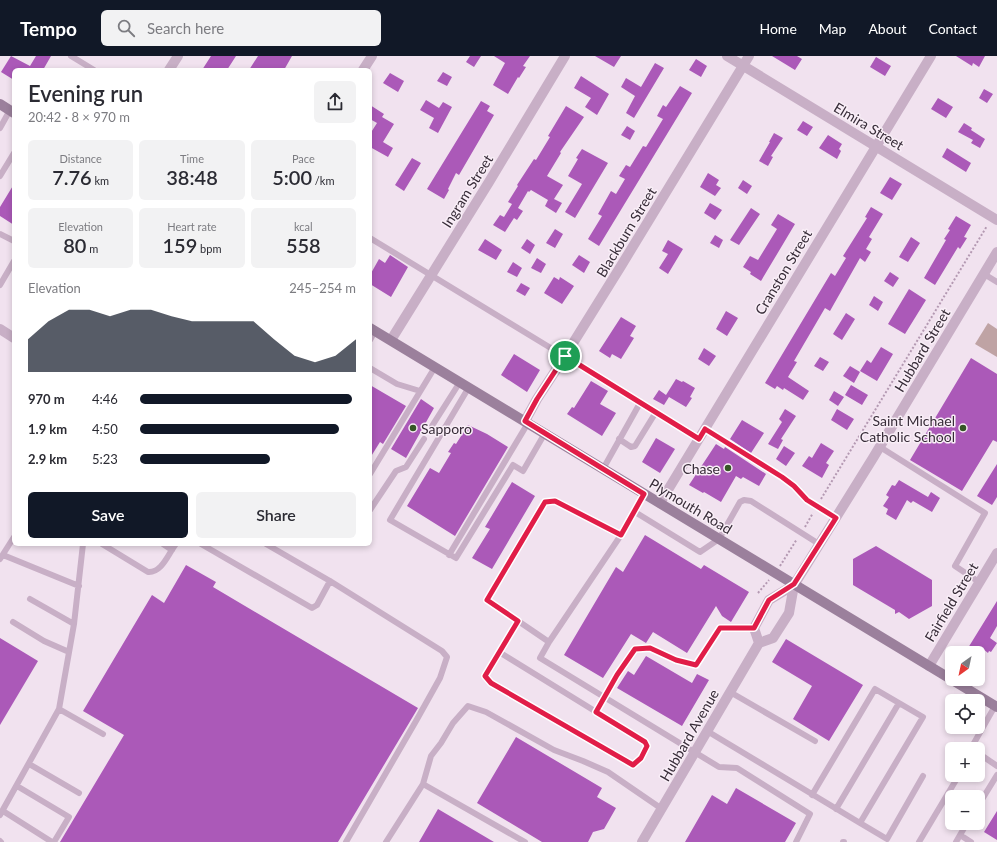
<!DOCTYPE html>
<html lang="en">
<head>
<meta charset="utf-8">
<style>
  body { margin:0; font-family:Lato,sans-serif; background:#f2f2f3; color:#2b2b33; height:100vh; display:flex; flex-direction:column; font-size:15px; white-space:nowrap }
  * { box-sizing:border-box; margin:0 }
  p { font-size:13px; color:#7c7c81 }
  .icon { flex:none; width:22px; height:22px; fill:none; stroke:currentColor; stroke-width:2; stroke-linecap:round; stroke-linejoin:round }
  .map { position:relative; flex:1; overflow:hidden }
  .sheet { position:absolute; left:12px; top:12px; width:360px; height:478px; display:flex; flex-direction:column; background:#fff; border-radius:6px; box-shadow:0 2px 6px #0003 }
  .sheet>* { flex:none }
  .needle { width:26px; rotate:213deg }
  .fabs { position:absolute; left:945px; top:590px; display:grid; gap:8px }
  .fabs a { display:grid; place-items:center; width:40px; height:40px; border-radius:6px; background:#fff; box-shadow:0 2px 6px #0003; font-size:20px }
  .pin { position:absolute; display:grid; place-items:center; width:34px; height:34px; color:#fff; margin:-17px; border:2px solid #fff; border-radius:50%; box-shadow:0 1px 4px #0007 }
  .round { display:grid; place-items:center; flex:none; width:42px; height:42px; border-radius:6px; background:#f2f2f3 }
  .summary { display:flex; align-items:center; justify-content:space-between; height:68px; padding:0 16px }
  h1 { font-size:22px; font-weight:600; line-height:30px }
  .metrics { display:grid; grid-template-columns:repeat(3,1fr); gap:6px; height:68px; padding:4px 16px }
  .metrics div { display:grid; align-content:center; border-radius:6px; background:#f2f2f3; text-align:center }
  .metrics b { font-size:20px; font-weight:600 }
  .metrics small { font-size:11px; font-weight:400 }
  .metrics p { font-size:11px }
  .chart { height:112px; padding:8px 16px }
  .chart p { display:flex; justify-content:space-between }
  .chart svg { width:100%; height:72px; margin-top:4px; fill:#111827; opacity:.7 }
  .action { display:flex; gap:8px; margin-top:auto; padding:8px 16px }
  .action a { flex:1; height:46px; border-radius:6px; background:#111827; color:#fff; font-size:16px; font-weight:600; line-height:46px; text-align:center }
  .action a+a { background:#f2f2f3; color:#2b2b33 }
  ul { padding:0 16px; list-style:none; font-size:13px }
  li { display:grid; grid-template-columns:64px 48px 1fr; align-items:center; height:30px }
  li i { height:10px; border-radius:5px; background:#111827 }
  header { display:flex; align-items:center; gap:24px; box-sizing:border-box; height:56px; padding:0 20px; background:#111827; color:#fff }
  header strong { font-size:19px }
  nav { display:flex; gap:22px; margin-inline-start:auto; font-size:14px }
  .search { width:280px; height:36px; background:#f2f2f3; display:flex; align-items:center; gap:10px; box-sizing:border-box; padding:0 14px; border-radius:6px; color:#7c7c81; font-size:15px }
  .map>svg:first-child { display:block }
</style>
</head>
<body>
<header>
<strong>Tempo</strong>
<div class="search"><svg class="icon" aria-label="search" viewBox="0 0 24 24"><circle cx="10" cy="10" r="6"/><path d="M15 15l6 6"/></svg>Search here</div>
<nav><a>Home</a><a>Map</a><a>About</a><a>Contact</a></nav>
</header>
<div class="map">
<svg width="997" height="786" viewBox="0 0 997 786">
  <rect width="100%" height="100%" fill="#f1e2ef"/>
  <!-- green -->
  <path fill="#bfa3a4" d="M988,267l9,6v28l-22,-13z"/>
  <!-- building -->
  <path fill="#ab59b8" d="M11,0l19,10 6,-10h15l-8,14h-29v10l-13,-8z
    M211,0h25l-9,14h-25z
    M258,0h34l-8,14h-35z
    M470,0h11l-7,11 -8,-5z
    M494,0h36l-7,10 3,1 -7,11 -1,-1 -10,17 -15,-9 12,-22z
    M595,0h26l-7,11z
    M772,0h25l5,3 -7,11z
    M956,0h29l-6,11 -6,-4 -1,3z
    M876,1l15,9 -6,10 -15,-9z
    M696,3l11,7 -6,11 -12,-7z
    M655,7l9,5 -30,50 -8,-5 9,-17 -14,-9 5,-9 15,9z
    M443,16l9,5 -5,9 -10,-5z
    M390,17l14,8 -6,11 -15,-9z
    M581,20l28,18 -12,21 -12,-8 6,-9 -17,-10z
    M680,30l12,7 -93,153 -11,-7 14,-23 -4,-2 13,-23 5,3 9,-15 -6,-3 7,-11 4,2 13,-21 3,1 17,-28 -6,-3 6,-11 3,2z
    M984,33l9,5 -6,9 -8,-5z
    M938,42l15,9 -7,11 -15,-9z
    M426,44l13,8 4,-6 9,5 -14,26 -9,-5 5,-10 -14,-8z
    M481,45l9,5 -3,5 7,4 -35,60 -3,-2 -8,16 1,1 -5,9 -17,-10z
    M370,49l14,9 -2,3 12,7 -11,18 10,6 -5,9 -18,-10v-13l7,-11 -7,-4z
    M566,50l18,11 -24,35 1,1 -14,23 16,9 -9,14 8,4 -6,10 -11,-7 3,-6 -17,-10 -2,2 -1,-1 -10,17 5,3 -6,9 -3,-2 -9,14 -12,-7 7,-10 4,2 8,-13 -4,-2 10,-16 -1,-1 17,-26 2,1 14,-23 -2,-1z
    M803,65l10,6 -6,9 -10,-6z
    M964,67l8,5 -1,2 14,9 -5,9 -9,-5 2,-3 -15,-8z
    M627,70l8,5 -5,9 -9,-5z
    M774,77l9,5 -12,18 2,1 -5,9 -9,-5 11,-19h-1z
    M828,79l14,9 -3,5 2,2 -4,8 -18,-11z
    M947,92l24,15 -5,9 -24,-15z
    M582,93l26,14 -33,55 -10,-6 17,-28 -14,-8 10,-17 -2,-1z
    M412,102l9,5 -17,28 -9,-6z
    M708,117l11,7 -3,5 5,3 -6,8 -15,-9z
    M890,121l12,7 -10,16 -12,-7z
    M743,124l9,6 -5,8 -9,-6z
    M14,128v41l-14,-9v-9z
    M710,147l12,7 -7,10 -11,-7z
    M871,151l12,7 -14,23 3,2 -6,10 5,3 -6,10 -5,-4 -30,53 -5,-3 -31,53 3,1 -9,15 21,14 -6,9 -19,-12 -1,2 -6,-4 -2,3 -10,-6 66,-110 4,3 11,-18 -3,-2 24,-38 -2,-1z
    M751,152l9,6 -21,31 -9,-5z
    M778,158l17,10 -34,57 -11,-7 1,-2 -8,-5 7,-11 8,4 19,-31 -6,-4z
    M956,160l15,9 -7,12 3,1 -7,11 -2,-2 -23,38 -11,-7 22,-38 -2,-1 6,-9 -2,-1z
    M555,173l8,5 -8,14 -9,-5z
    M715,179l8,5 -4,8 -9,-5z
    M911,181l9,6 -12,19 -9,-5z
    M485,183l17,11 -6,10 -18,-10z
    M527,183l8,6 -5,9 -9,-6z
    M668,184l15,9 -15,25 -9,-6 9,-14 -6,-3z
    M390,199l18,12 -17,30 -21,-13v-9l9,-16 6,4z
    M579,199l11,7 -6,11 -12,-8z
    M537,202l9,6 -5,9 -10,-5z
    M513,206l9,6 -5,9 -10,-5z
    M890,216l9,6 -6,9 -9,-6z
    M554,221l5,3 1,-3 14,9 -12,18 -18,-11z
    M521,227l9,5 -5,8 -9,-5z
    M909,233l17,11 -21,34 -17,-10z
    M874,240l9,6 -5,9 -9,-6z
    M726,255l12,7 -11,18 -11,-7z
    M846,257l9,6 -13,21 -9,-6z
    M621,261l15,9 -6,10 4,2 -13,21 -9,-5 -2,4 -11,-7z
    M881,291l12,7 -16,27 -17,-10 7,-11 4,3z
    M704,292l12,8 -7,10 -11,-7z
    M514,298l26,16 -13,22 -26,-17z
    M820,301l9,5 -6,9 -9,-5z
    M971,302l26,16v68l-4,-2 -31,51 -52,-31z
    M850,310l10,6 -6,11 -11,-7z
    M676,323l6,3 1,-1 12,7 -5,9 2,1 -6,9 -17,-10 -5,8 -11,-6 6,-9 7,5z
    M591,325l17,10 -8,13 16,9 -14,23 -35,-22 5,-7 2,1z
    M370,329l36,21 -23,38 -3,-2 -10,16z
    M851,329l17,10 -6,10 -17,-10z
    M834,335l10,6 -6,9 -9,-6z
    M421,343l13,9 -28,50 -15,-9z
    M785,353l11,7 -15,23 2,1 -5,9 -10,-5 14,-22 -3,-3z
    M837,353l17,10 -7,11 -16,-10z
    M742,364l22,13 -13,20 -21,-14z
    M468,369l19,9 21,13 -53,89 -48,-30 23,-38 9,5 12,-20 -3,-1 6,-9 2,1z
    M656,382l19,11 -15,24 -18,-11z
    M821,387l13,8 -8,12 3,2 -7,13 -20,-12 7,-10 3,2z
    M716,388l8,5 1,-2 41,27 -7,12 -16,-9 -2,2 -5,-3 -15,26 -17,-10 -1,1 -14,-8z
    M784,390l11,7 -9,13 -10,-7z
    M997,408v33l-5,8 -15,-9z
    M899,424l29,17 3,-5 9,6 -8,14 -19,-11 -2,2 -4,-3 -11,20 -10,-6 2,-5 -5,-3 6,-9 -3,-2 6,-10 3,1z
    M512,426l23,14 -43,73 -20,-11 18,-29 -5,-2z
    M645,479l56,34 3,-4 45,27 -18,30 -9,-6 -6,-10 -29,47 -34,-21 -7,11 -15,-9 -28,44 -39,-23 52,-88 7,5z
    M876,490l56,34v26l-23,13 -10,-7 -4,2v-4l-42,-25v-26z
    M186,509l30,17 -3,5 205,121 -80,134h-278l64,-107 -41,-24 69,-116 12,8z
    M997,545v25l-7,12 7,5 -6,9 -2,-1 -1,2 -5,-4 -4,6 -1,-2h-3l-7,-5z
    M0,582l38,23 -38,64z
    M786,583l77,46 -34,56 -36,-22 19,-33 -40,-24z
    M646,600l46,27 5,-9 12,6 -27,46 -65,-38 11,-17 6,4z
    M516,681l86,51 -5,9 19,11 -12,21 -11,3 -5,10h-46l-65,-39z
    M736,732l60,35 -11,19h-100l27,-47 15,9z
    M438,753l56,33h-75z
    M997,755v29l-13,-8z"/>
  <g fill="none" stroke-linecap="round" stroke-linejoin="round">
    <!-- path -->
    <path stroke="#b499b2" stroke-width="2" stroke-dasharray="2 2" stroke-linecap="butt" d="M821,443l166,-273
      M805,471l8,-14
      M780,510l17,-27
      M758,537l11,-13"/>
    <!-- lane -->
    <path stroke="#c8afc6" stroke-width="6" d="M71,0l23,14
      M0,72l10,-18
      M0,120l14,-23
      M0,178l14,7
      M370,182l184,112 145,89
      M984,218l13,8
      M0,229l14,-24
      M370,284l5,-9
      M370,312l27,16 23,7
      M469,331l-79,133 66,38 57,-93 10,6 22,-38
      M432,370l28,-44
      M705,373l76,48 13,9 13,14 29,18
      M619,383l12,8 4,-1 21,-34
      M880,391l105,66 -30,53 24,16
      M603,413l37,-66
      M370,418l65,-107
      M644,438l-23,41 -72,107 -9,16 179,109 18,1 73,46 -14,28
      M370,454l26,-39 10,-4 18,-28
      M635,456l65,40 19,-13 21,-37 4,-2 7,1 68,43
      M102,488l46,28c14,1 20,-18 28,-28
      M163,488l9,6
      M201,488l111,64 5,-3 13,-24
      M266,488l64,37 112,70 5,6 -7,21 -24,43 -70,121
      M3,499l76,31
      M449,499l79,-132
      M0,503l14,-22
      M30,543l44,25
      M13,566l31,19 25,11
      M549,586l-62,-42 58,-98 10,-1 66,34
      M499,596l146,90 2,3 -6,13 -8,7 -142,-82 -6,-7 33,-55
      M730,636l85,49
      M59,653l44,25
      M596,656l21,-37 18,-26 16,-1 25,12 20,5 24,-37 25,-1 9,1
      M707,675l153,92 63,-106 -48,-28 -63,106
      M974,693v-6l21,-37
      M978,697l19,13
      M29,708l50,29
      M423,728l8,-28 10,-13 12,-20 15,-17 18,6 68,38 29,11 25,11 54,37
      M17,730l52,31 -15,25
      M978,750l19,-31
      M836,753l63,-106
      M3,755l49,31
      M0,759l59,-106 15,-85 9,-80
      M860,767l27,16 36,-63
      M960,779l11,7
      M0,785l1,1
      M386,786l37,-58 102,58
      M843,786h1
      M919,786l40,-67
      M956,786l11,-19"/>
    <!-- street -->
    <path stroke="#c8afc6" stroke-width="10" d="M727,0l270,164
      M169,14l9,-14
      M363,14l9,-14
      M0,273l14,9
      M391,284l98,-158 76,-126
      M525,365l12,-22 28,-43 56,-90 128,-210
      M660,447l271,-447
      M759,587l-5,-15 15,-28 25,-15
      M929,610l68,-113
      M642,786l117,-199 14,-5 16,-25 5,-28 79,-127 124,-206"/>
    <!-- secondary -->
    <path stroke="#9b809c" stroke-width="10" d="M0,48l14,9
      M370,272l627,379"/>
  </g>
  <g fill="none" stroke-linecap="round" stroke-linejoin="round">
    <defs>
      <path id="route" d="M565,300l134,83 6,-10 77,48 12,9 13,14 29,18 -42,66 -25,16 -15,28h-34l-24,37 -20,-5 -26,-12 -15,1 -18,26 -21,37 49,30 2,4 -6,12 -8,7 -142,-82 -6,-7 33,-55 -31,-21 58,-98 10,-1 66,34 23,-41 -119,-73 12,-22z"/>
    </defs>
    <!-- route casing -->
    <use href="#route" stroke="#fff" stroke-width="8"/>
    <!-- route -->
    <use href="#route" stroke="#e11d48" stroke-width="5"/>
  </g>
  <!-- markers -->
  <g fill="#355526" stroke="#f9eef7" stroke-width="1.5">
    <circle cx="413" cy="372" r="4"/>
    <circle cx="963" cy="372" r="4"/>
    <circle cx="728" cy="412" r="4"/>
  </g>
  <g text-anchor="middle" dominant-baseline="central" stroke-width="3" stroke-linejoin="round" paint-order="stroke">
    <!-- street labels -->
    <g font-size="14" fill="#372c38" stroke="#f9eef7">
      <text transform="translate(869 70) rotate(31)">Elmira Street</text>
      <text transform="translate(467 135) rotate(-58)">Ingram Street</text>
      <text transform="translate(626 176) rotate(-59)">Blackburn Street</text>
      <text transform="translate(783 216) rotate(-59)">Cranston Street</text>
      <text transform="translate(922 294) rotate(-59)">Hubbard Street</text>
      <text transform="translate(691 450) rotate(31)">Plymouth Road</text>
      <text transform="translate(951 546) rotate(-59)">Fairfield Street</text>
      <text transform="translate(689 679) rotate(-60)">Hubbard Avenue</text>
    </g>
    <!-- poi labels -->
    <g font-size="14" fill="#372c38" stroke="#f9eef7" text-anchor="end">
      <text x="955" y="364">Saint Michael<tspan x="955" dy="16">Catholic School</tspan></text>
      <text x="421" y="372" text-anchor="start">Sapporo</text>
      <text x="720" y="412">Chase</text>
    </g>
  </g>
</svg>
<div class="fabs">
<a><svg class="needle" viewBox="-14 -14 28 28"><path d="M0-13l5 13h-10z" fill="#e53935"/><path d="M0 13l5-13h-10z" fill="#7c7c81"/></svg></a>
<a><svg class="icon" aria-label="locate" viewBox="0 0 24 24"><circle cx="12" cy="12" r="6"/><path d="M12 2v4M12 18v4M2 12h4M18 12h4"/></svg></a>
<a>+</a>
<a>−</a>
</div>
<div class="pin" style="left:565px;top:300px;background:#1e9e55"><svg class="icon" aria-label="arrive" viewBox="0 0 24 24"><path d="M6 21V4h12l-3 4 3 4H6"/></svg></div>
<section class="sheet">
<div class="summary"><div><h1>Evening run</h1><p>20:42 · 8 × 970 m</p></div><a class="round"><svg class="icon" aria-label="share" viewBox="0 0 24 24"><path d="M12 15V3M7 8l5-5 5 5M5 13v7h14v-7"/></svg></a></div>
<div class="metrics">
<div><p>Distance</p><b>7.76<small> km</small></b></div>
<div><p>Time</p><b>38:48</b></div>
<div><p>Pace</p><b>5:00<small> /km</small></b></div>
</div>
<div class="metrics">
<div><p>Elevation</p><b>80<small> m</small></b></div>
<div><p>Heart rate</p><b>159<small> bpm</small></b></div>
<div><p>kcal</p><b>558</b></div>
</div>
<div class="chart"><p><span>Elevation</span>245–254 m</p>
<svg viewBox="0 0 160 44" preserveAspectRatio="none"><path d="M0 44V24L10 13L20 6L30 6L40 10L50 6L60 6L70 10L80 13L90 13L100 13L110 13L120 24L130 34L140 38L150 34L160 24V44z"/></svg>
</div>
<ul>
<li><b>970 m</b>4:46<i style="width:98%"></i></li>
<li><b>1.9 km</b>4:50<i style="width:92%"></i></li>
<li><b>2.9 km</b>5:23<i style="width:60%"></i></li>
</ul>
<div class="action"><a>Save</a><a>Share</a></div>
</section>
</div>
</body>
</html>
